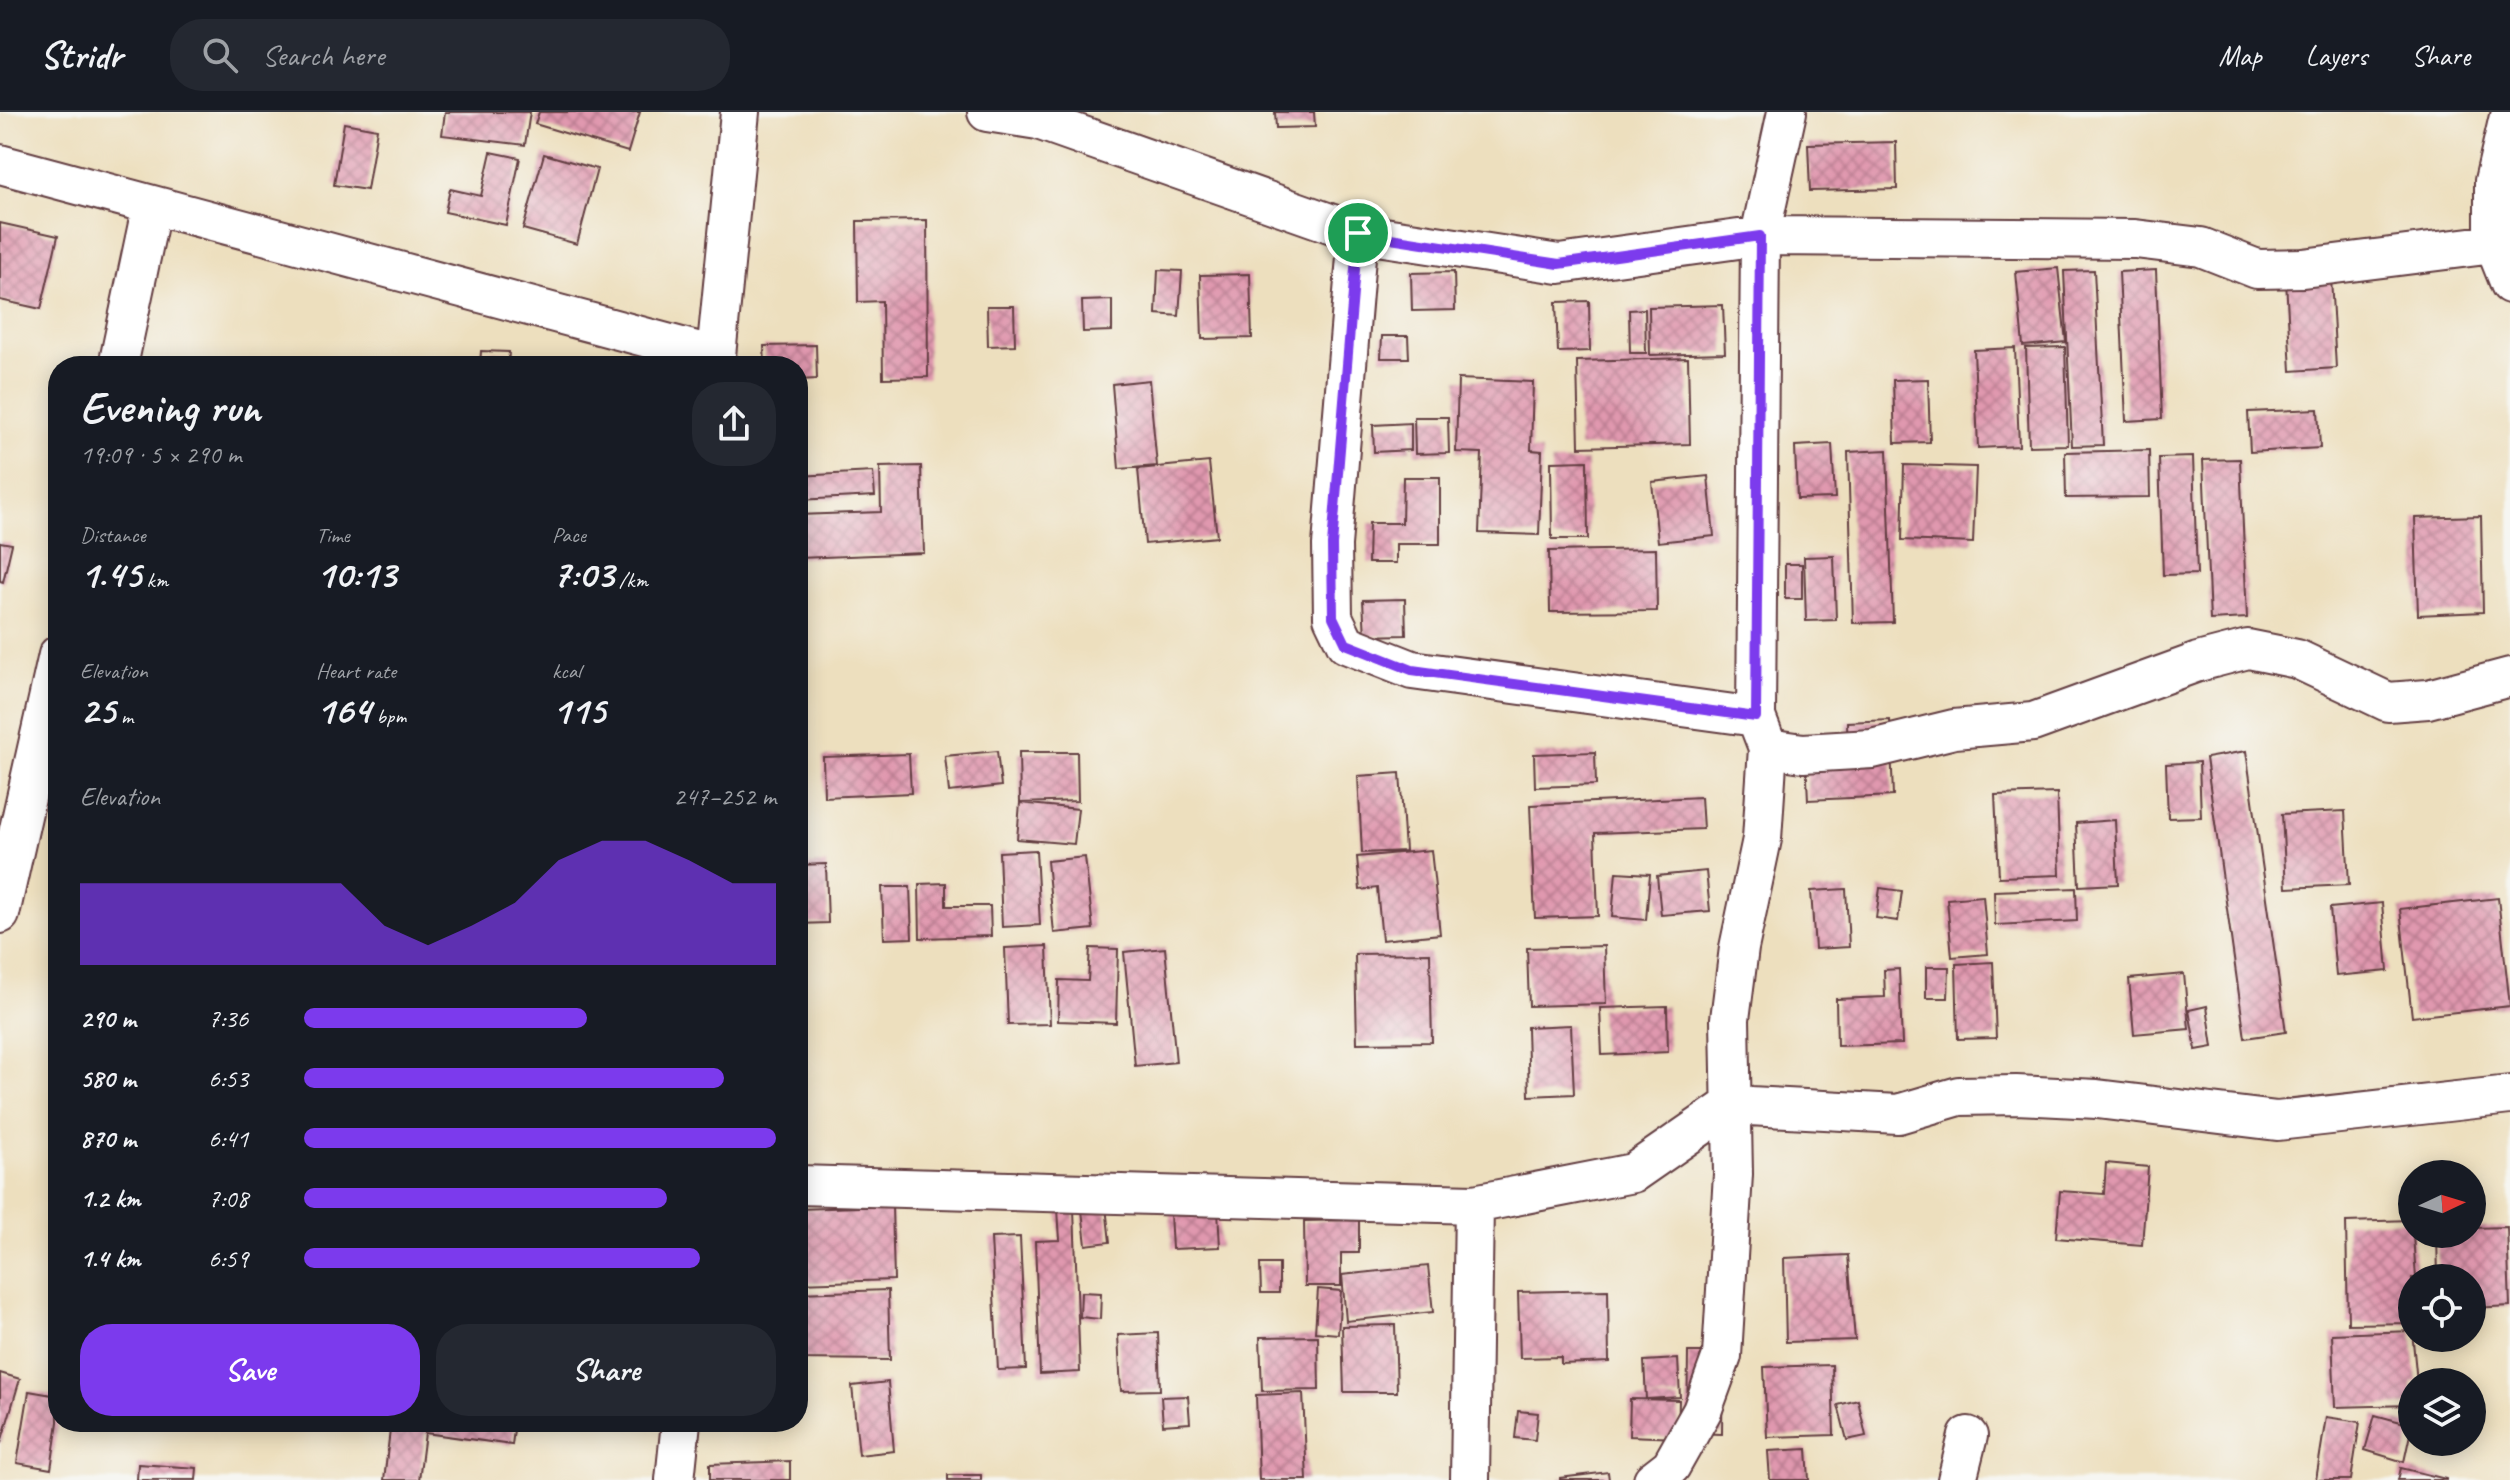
<!DOCTYPE html>
<html lang="en">
<head>
<meta charset="utf-8">
<style>
  body { margin:0; font-family:Caveat,sans-serif; background:#242831; color:#f1f3f6; height:100vh; display:flex; flex-direction:column; font-size:30px; white-space:nowrap }
  * { box-sizing:border-box; margin:0 }
  p { font-size:26px; color:#9ea1a6 }
  .icon { flex:none; width:44px; height:44px; fill:none; stroke:currentColor; stroke-width:2; stroke-linecap:round; stroke-linejoin:round }
  .map { position:relative; flex:1; overflow:hidden }
  .panel { position:absolute; left:48px; top:244px; width:760px; height:1076px; display:flex; flex-direction:column; background:#171b24; border-radius:32px; box-shadow:0 4px 20px #0003 }
  .panel>* { flex:none }
  .needle { width:52px; rotate:86deg }
  .buttons { position:absolute; left:2398px; top:1048px; display:grid; gap:16px }
  .buttons a { display:grid; place-items:center; width:88px; height:88px; border-radius:50%; background:#171b24; box-shadow:0 4px 20px #0003; font-size:40px }
  .pin { position:absolute; display:grid; place-items:center; width:68px; height:68px; color:#fff; margin:-34px; border:4px solid #fff; border-radius:50%; box-shadow:0 2px 8px #0007 }
  .round { display:grid; place-items:center; flex:none; width:84px; height:84px; border-radius:32px; background:#242831 }
  .head { display:flex; align-items:center; justify-content:space-between; height:136px; padding:0 32px }
  h1 { font-size:44px; font-weight:700; line-height:60px }
  .metrics { display:grid; grid-template-columns:repeat(3,1fr); gap:12px; height:136px; padding:8px 32px }
  .metrics div { display:grid; align-content:center }
  .metrics b { font-size:40px; font-weight:700 }
  .metrics small { font-size:22px; font-weight:400 }
  .metrics p { font-size:22px }
  .chart { height:224px; padding:16px 32px }
  .chart p { display:flex; justify-content:space-between }
  .chart svg { width:100%; height:144px; margin-top:8px; fill:#7c3aed; opacity:.7 }
  .action { display:flex; gap:16px; margin-top:auto; padding:16px 32px }
  .action a { flex:1; height:92px; border-radius:32px; background:#7c3aed; color:#fff; font-size:32px; font-weight:700; line-height:92px; text-align:center }
  .action a+a { background:#242831; color:#f1f3f6 }
  ul { padding:0 32px; list-style:none; font-size:26px }
  li { display:grid; grid-template-columns:128px 96px 1fr; align-items:center; height:60px }
  li i { height:20px; border-radius:10px; background:#7c3aed }
  header { display:flex; align-items:center; gap:48px; box-sizing:border-box; height:112px; padding:0 40px; background:#171b24; border-bottom:2px solid #363941 }
  header strong { font-size:38px }
  nav { display:flex; gap:44px; margin-inline-start:auto; font-size:28px }
  .search { width:560px; height:72px; background:#242831; display:flex; align-items:center; gap:20px; box-sizing:border-box; padding:0 28px; border-radius:32px; color:#9ea1a6; font-size:30px }
  .map>svg:first-child { display:block }
</style>
</head>
<body>
<header>
<strong>Stridr</strong>
<div class="search"><svg class="icon" aria-label="search" viewBox="0 0 24 24"><circle cx="10" cy="10" r="6"/><path d="M15 15l6 6"/></svg>Search here</div>
<nav><a>Map</a><a>Layers</a><a>Share</a></nav>
</header>
<div class="map">
<svg width="2510" height="1368" viewBox="0 0 2510 1368">
  <defs>
    <pattern id="building-cross-hatch" width="8" height="8" patternUnits="userSpaceOnUse" patternTransform="scale(2)"><rect width="8" height="8" fill="#e098af"/><path d="M0 0l8 8M0 8l8-8" fill="none" stroke="#b87b8f"/></pattern>
  </defs>
  <rect width="100%" height="100%" fill="#f6f6f2"/>
  <filter id="ink" filterUnits="userSpaceOnUse"><feTurbulence type="fractalNoise" baseFrequency=".0125" numOctaves="2"/><feDisplacementMap in="SourceGraphic" scale="16" xChannelSelector="R" yChannelSelector="G"/><feConvolveMatrix kernelMatrix="1 2 1 2 8 2 1 2 1" color-interpolation-filters="sRGB"/></filter>
  <filter id="wash" filterUnits="userSpaceOnUse"><feTurbulence type="fractalNoise" baseFrequency=".006" numOctaves="4" result="noise"/><feDisplacementMap in="SourceGraphic" scale="32" xChannelSelector="R" yChannelSelector="G"/><feGaussianBlur stdDeviation="1.8" result="paint"/><feColorMatrix in="noise" values="0 0 0 0 0 0 0 0 0 0 0 0 0 0 0 0 0 1.4 0 .05"/><feComposite in="paint" operator="in"/></filter>
  <g filter="url(#wash)">
    <rect width="100%" height="100%" fill="#eddfbe"/>
    <g id="blocks">
      <!-- building -->
      <path fill="url(#building-cross-hatch)" d="M445,0h85l-5,33 -83,-10z
        M539,0h101l-12,40 -93,-28z
        M1275,0h39l1,15 -39,1z
        M344,11l33,6 -10,61 -33,-5z
        M1896,30l1,47 -87,2 -2,-47z
        M491,40l29,6 -14,67 -61,-13 5,-23 31,7z
        M544,42l53,15 -20,75 -54,-15z
        M927,108l1,157 -45,1 -1,-77 -24,1 -1,-81z
        M0,111l58,13 -17,73 -41,-9z
        M2058,156l8,74 -43,4 -7,-74z
        M1158,158l24,1 -3,45 -23,-2z
        M2094,158l9,175 -31,1 -8,-175z
        M2156,158l6,149 -36,2 -7,-149z
        M1454,160l1,38 -43,1 -1,-38z
        M1250,162l2,64 -50,1 -2,-64z
        M2331,166l5,90 -45,3 -5,-91z
        M1112,188v31l-29,1 -1,-31z
        M1589,189l1,50 -32,1 -2,-50z
        M1723,193l2,48 -75,2 -1,-48z
        M987,194h27l1,39 -27,1z
        M1645,197l1,44h-16l-1,-43z
        M1382,224h26l1,22h-28z
        M816,233l1,34 -19,1v-14h-33l-1,-20z
        M2065,235l3,98 -39,1 -3,-98z
        M2015,236l4,98 -41,2 -4,-98z
        M481,239l28,1 -1,14h-28z
        M1688,246l2,86 -111,3 -2,-86z
        M1458,267l75,3 -2,68 11,1 -3,84 -60,-2 3,-80 -26,-1z
        M1928,267l2,63 -35,1 -2,-63z
        M1149,268l8,86 -38,3 -7,-85z
        M2318,297l2,39 -70,4 -2,-40z
        M1414,305h34l1,36 -34,1z
        M1411,311v27l-37,2 -1,-27z
        M1832,332l3,54 -38,1 -2,-53z
        M1887,338l6,172 -40,1 -5,-171z
        M2149,338l1,47 -84,1 -1,-46z
        M2193,345l4,117 -34,1 -4,-117z
        M2240,347l7,159 -37,2 -7,-160z
        M1587,349l1,78h-36l-1,-77z
        M1209,350l8,75 -72,7 -7,-75z
        M1904,353l72,2 -3,76 -71,-3z
        M921,354l3,87 -126,5v-43l83,-3 -1,-45z
        M873,360l2,24 -77,4v-24z
        M1708,364l6,60 -56,6 -6,-60z
        M1403,365h37v67h-44v19h-28l1,-40h33z
        M2481,404l2,96 -65,3 -3,-97z
        M0,430l12,2 -9,38 -3,-1z
        M1656,437l1,62 -107,1 -1,-61z
        M1834,444l2,64 -30,1 -2,-64z
        M1785,452h17v35h-17z
        M1405,487l1,36 -41,1 -2,-36z
        M1890,608l3,76 -85,4 -2,-41 42,-2 -1,-35z
        M997,639l4,35 -52,6 -4,-36z
        M2246,639l40,281 -41,6 -39,-280z
        M1019,640h58l1,49 -58,2z
        M1595,640l1,33 -61,2 -1,-33z
        M909,642l2,39 -87,4 -1,-40z
        M2199,650l2,55 -33,1 -2,-54z
        M43,652l15,4v25l-21,-5z
        M1400,661l5,78 -43,2 -4,-77z
        M2057,681l3,82 -61,2 -4,-82z
        M1701,685l2,32 -108,4 3,83 -63,2 -5,-113z
        M1020,691l58,6 -4,35 -57,-5z
        M2345,699l4,74 -63,3 -4,-74z
        M2115,708l3,64 -39,2 -3,-63z
        M1036,738l4,75 -38,2 -3,-75z
        M1431,738l9,84 -58,6 -5,-52 -17,2 -3,-33z
        M1085,745l8,72 -39,4 -7,-72z
        M826,752l2,59 -30,1v-59z
        M1706,759l4,40 -49,4 -4,-39z
        M1616,760l34,2 -4,46 -34,-3z
        M946,771v23h44l1,30 -71,2 -1,-54z
        M882,775h28l2,51 -28,1z
        M1880,776l22,3 -4,30 -22,-3z
        M2076,776l1,33 -82,4 -1,-34z
        M1846,777l3,58 -34,2 -4,-58z
        M1983,784l5,58 -36,3 -5,-58z
        M2498,786l12,108 -98,11 -12,-108z
        M2382,791l6,68 -52,5 -6,-68z
        M1047,834l3,78 -42,1 -3,-77z
        M1604,834l2,58 -77,2 -2,-58z
        M1090,836l28,1 -2,74 -58,-2 1,-41 29,1z
        M1165,836l11,114 -41,4 -11,-114z
        M1430,841l2,89 -75,1 -2,-89z
        M1993,850l3,76 -38,1 -2,-75z
        M1926,855h23l-1,31h-22z
        M1899,857l3,75 -65,2 -1,-47 49,-2 -1,-27z
        M2184,862l5,55 -55,5 -5,-55z
        M1667,894l1,46 -66,3 -2,-47z
        M2207,894l6,41 -17,3 -7,-40z
        M1571,913l3,69 -45,2 -2,-69z
        M2106,1051l42,4 -6,78 -86,-7 4,-47 44,3z
        M892,1094l2,74 -96,3v-74z
        M1106,1095l4,35 -24,3 -4,-35z
        M1058,1097h16l6,163 -40,2 -5,-133 25,-1z
        M1218,1099l2,36 -48,2 -2,-36z
        M1359,1108v33h-18v33h-36l-1,-65z
        M2412,1108l4,58h-4v45l-64,1 -2,-102z
        M2507,1115l3,79 -38,2v-30h-34l-1,-44h35v-6z
        M1020,1125l6,132 -28,1 -7,-132z
        M1848,1143l7,85 -69,2 -2,-84z
        M1260,1152h19v29h-18z
        M1428,1154l5,46 -87,9 -4,-46z
        M1318,1177l23,2 -3,43 -23,-2z
        M888,1178l2,70 -92,-1v-66z
        M1608,1178l1,72 -48,2v-7l-41,1 -2,-66z
        M1081,1180l20,1 -1,26 -20,-2z
        M1395,1213l2,67h-53l-2,-66z
        M2412,1219l5,51h-5v23l-77,2 -3,-73z
        M1158,1221l2,57 -39,1 -3,-56z
        M1318,1224l1,54 -57,1 -2,-54z
        M1688,1240h35l-1,82 -35,-1z
        M1678,1247l2,38 -34,2 -2,-38z
        M1832,1253l2,70 -67,2 -3,-70z
        M0,1261l20,6 -19,64h-1z
        M888,1270l6,69 -35,4 -7,-69z
        M29,1279l29,5v26l-7,47 -34,-6z
        M1303,1281l4,87h-48l-3,-85z
        M1188,1284l2,27 -27,2 -2,-28z
        M1630,1287l49,1 -1,38 -49,-2z
        M1858,1288l8,36 -19,4 -9,-35z
        M1518,1299l20,2 -3,27 -20,-2z
        M2375,1303l37,10 -8,37 -39,-12z
        M2326,1305l34,5 -9,58h-35z
        M391,1310h124l-3,23 -87,-12 -6,47h-35z
        M1807,1337l2,31h-39l-2,-29z
        M790,1349v19h-80v-16z
        M138,1352l59,4 -1,12h-59z
        M2401,1356l45,11v1h-48z
        M1608,1360l1,8h-49v-2z
        M948,1363h33v5h-33z"/>
    </g>
  </g>
  <g filter="url(#ink)">
    <use href="#blocks" fill-opacity="0" stroke="#623c41" stroke-width="2"/>
    <g fill="none" stroke-linecap="round" stroke-linejoin="round">
      <defs>
        <path id="minor" d="M987,0l51,8 320,113 201,31 201,-28 375,3 66,8 56,22 46,-1 191,-24v-63l16,-69
          M0,52l715,192
          M1358,121l-26,312 1,72 13,27 66,26 344,47
          M2494,132l16,40
          M118,254l34,-161
          M715,254l25,-254
          M1768,636l35,5 69,-4 82,-20 79,-7 165,-60 50,-13 49,10 91,43 40,-3 82,-22
          M0,802l58,-259
          M798,1073l676,19 159,-31 98,-68 167,9 61,-18 57,-1 81,4 180,22 233,-26
          M675,1368l6,-58
          M1470,1368l4,-276
          M1653,1368l18,-14 31,-55 20,-55 11,-182 -3,-155 9,-71 23,-109 6,-91 -12,-31 4,-481 27,-124
          M1957,1368l11,-44"/>
      </defs>
      <!-- minor casing -->
      <use href="#minor" stroke="#623c41" stroke-width="42"/>
      <!-- minor -->
      <use href="#minor" stroke="#fff" stroke-width="38"/>
    </g>
  </g>
  <g fill="none" stroke-linecap="round" stroke-linejoin="round" filter="url(#ink)">
    <defs>
      <path id="route" d="M1358,121l201,31 201,-28 -4,481 -344,-47 -66,-26 -13,-27 -1,-72z"/>
    </defs>
    <!-- route casing -->
    <use href="#route" stroke="#fff" stroke-width="16"/>
    <!-- route -->
    <use href="#route" stroke="#7c3aed" stroke-width="10"/>
  </g>
</svg>
<div class="buttons">
<a><svg class="needle" viewBox="-14 -14 28 28"><path d="M0-13l5 13h-10z" fill="#e53935"/><path d="M0 13l5-13h-10z" fill="#9ea1a6"/></svg></a>
<a><svg class="icon" aria-label="locate" viewBox="0 0 24 24"><circle cx="12" cy="12" r="6"/><path d="M12 2v4M12 18v4M2 12h4M18 12h4"/></svg></a>
<a><svg class="icon" aria-label="layers" viewBox="0 0 24 24"><path d="M12 4l9 5-9 5-9-5zM3 14l9 5 9-5"/></svg></a>
</div>
<div class="pin" style="left:1358px;top:121px;background:#1e9e55"><svg class="icon" aria-label="arrive" viewBox="0 0 24 24"><path d="M6 21V4h12l-3 4 3 4H6"/></svg></div>
<section class="panel">
<div class="head"><div><h1>Evening run</h1><p>19:09 · 5 × 290 m</p></div><a class="round"><svg class="icon" aria-label="share" viewBox="0 0 24 24"><path d="M12 15V3M7 8l5-5 5 5M5 13v7h14v-7"/></svg></a></div>
<div class="metrics">
<div><p>Distance</p><b>1.45<small> km</small></b></div>
<div><p>Time</p><b>10:13</b></div>
<div><p>Pace</p><b>7:03<small> /km</small></b></div>
</div>
<div class="metrics">
<div><p>Elevation</p><b>25<small> m</small></b></div>
<div><p>Heart rate</p><b>164<small> bpm</small></b></div>
<div><p>kcal</p><b>115</b></div>
</div>
<div class="chart"><p><span>Elevation</span>247–252 m</p>
<svg viewBox="0 0 160 44" preserveAspectRatio="none"><path d="M0 44V19L10 19L20 19L30 19L40 19L50 19L60 19L70 32L80 38L90 32L100 25L110 12L120 6L130 6L140 12L150 19L160 19V44z"/></svg>
</div>
<ul>
<li><b>290 m</b>7:36<i style="width:60%"></i></li>
<li><b>580 m</b>6:53<i style="width:89%"></i></li>
<li><b>870 m</b>6:41<i style="width:100%"></i></li>
<li><b>1.2 km</b>7:08<i style="width:77%"></i></li>
<li><b>1.4 km</b>6:59<i style="width:84%"></i></li>
</ul>
<div class="action"><a>Save</a><a>Share</a></div>
</section>
</div>
</body>
</html>
